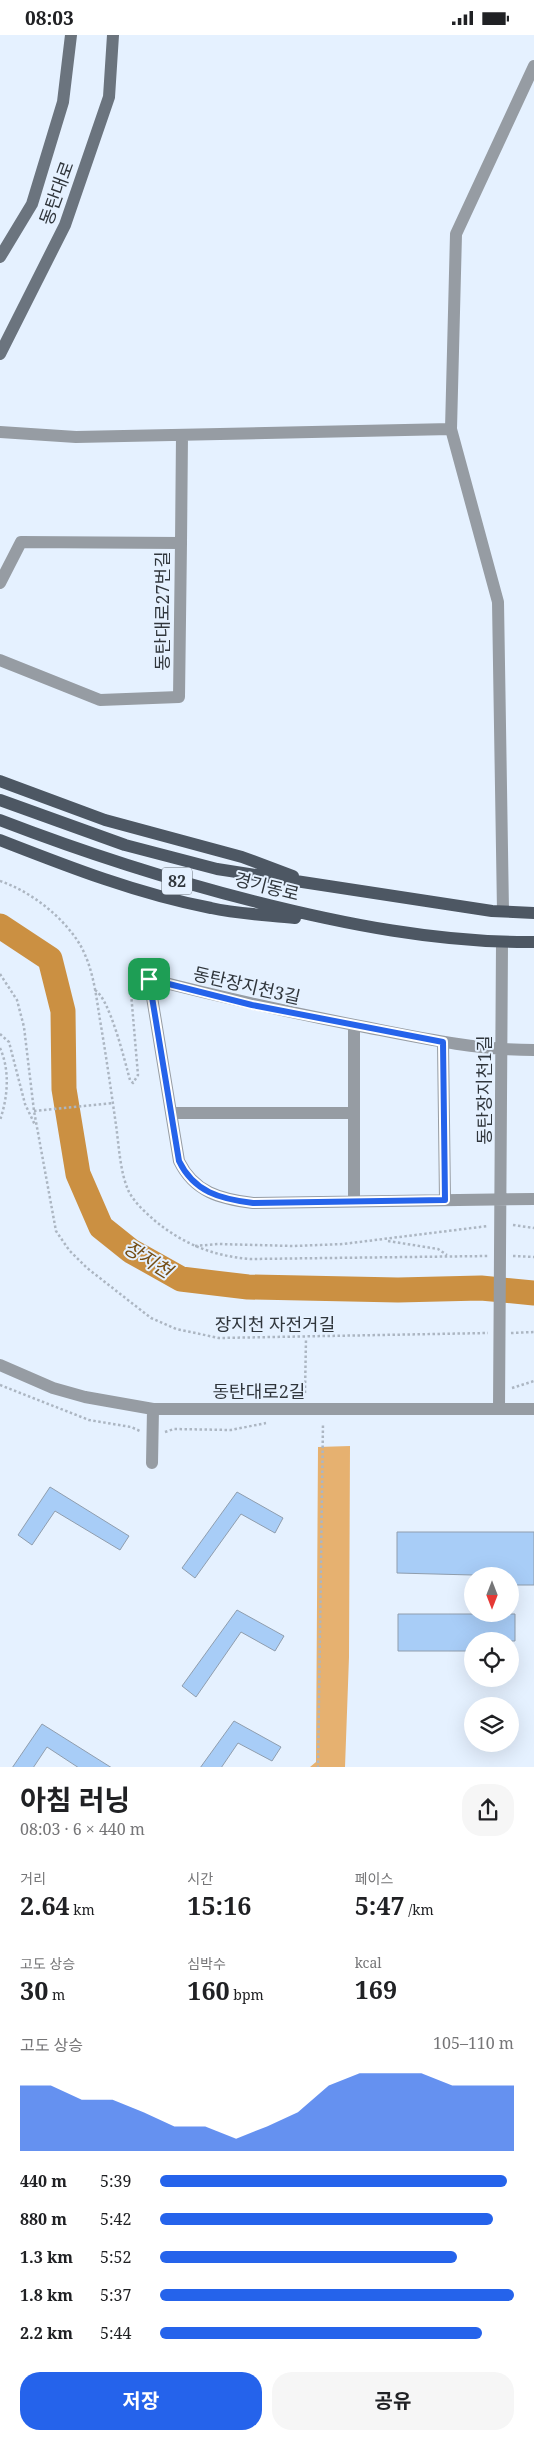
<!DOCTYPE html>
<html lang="ko">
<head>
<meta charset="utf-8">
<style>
  body { margin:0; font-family:"Noto Serif","Noto Sans KR",serif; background:#f6f6f6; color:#202124; height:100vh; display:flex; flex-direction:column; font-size:19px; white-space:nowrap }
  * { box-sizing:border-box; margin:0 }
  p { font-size:16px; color:#757577 }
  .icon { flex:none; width:28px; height:28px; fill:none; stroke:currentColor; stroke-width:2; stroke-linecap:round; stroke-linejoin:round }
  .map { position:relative; height:1732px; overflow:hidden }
  .details { display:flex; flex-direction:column; background:#fff; flex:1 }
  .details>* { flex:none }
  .needle { width:32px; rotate:180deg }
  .buttons { position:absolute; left:464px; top:1532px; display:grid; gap:10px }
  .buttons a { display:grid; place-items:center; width:55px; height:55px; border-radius:50%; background:#fff; box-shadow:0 5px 20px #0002; font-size:25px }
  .pin { position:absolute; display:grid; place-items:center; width:42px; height:42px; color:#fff; margin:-21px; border-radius:10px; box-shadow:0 2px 8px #0006 }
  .round { display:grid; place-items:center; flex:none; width:52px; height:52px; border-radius:20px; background:#f6f6f6 }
  .head { display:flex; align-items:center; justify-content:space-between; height:85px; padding:0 20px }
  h1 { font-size:28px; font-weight:700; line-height:38px }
  .stats { display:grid; grid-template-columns:repeat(3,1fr); gap:8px; height:85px; padding:5px 20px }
  .stats div { display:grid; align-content:center }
  .stats b { font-size:25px; font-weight:700 }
  .stats small { font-size:14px; font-weight:400 }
  .stats p { font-size:14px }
  .chart { height:140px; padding:10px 20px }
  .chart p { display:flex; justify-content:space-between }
  .chart svg { width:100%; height:90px; margin-top:5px; fill:#2563eb; opacity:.7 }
  .primary-button { display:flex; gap:10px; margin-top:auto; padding:10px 20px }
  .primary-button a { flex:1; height:58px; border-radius:20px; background:#2563eb; color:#fff; font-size:20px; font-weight:700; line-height:58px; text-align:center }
  .primary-button a+a { background:#f6f6f6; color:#202124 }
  ul { padding:0 20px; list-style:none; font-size:16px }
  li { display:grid; grid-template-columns:80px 60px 1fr; align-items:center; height:38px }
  li i { height:12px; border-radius:6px; background:#2563eb }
  .status { display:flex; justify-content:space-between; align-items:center; height:35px; padding:0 25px; background:#fff; direction:ltr }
  .status svg { height:14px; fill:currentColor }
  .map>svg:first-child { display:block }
</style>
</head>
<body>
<div class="status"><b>08:03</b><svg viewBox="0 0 49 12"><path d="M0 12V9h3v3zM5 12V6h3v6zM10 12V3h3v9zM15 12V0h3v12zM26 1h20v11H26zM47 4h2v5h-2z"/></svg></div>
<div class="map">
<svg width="534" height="1733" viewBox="0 0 534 1733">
  <rect width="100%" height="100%" fill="#e5f1ff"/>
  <!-- green -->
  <path fill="#e6b170" d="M350,1411l-1,211 -4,110h-35l6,-5 2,-315z"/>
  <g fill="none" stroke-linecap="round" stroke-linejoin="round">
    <!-- river -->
    <path stroke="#cb9042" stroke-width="25" d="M0,891l50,33 13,52 1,78 14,85 23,53 30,24 50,28 67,8 150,3 83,-2 53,5"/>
  </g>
  <!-- building -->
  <path fill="#a8cdf7" stroke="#8f9dad" d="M50,1452l79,49 -9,14 -65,-39 -23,34 -14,-10z
    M237,1457l46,26 -8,15 -34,-19 -46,64 -13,-10z
    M397,1497h137v53h-24v-9l-113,-3z
    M237,1575l47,26 -9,15 -34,-19 -45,65 -14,-11z
    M398,1579h117v27h-43v10h-74z
    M234,1686l47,26 -9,14 -34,-18 -17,25h-21z
    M42,1689l70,44h-33l-32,-21 -14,21h-21z"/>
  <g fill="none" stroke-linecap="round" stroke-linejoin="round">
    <!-- path -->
    <path stroke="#acb6c2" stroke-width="2.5" stroke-dasharray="2.5 2.5" stroke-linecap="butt" d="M0,846c30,10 62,35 79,62 14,23 17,52 21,77 6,35 11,70 16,105 3,21 4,48 13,67 6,11 16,20 25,28 29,24 59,36 96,39l238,-3
      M0,939l17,26 7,27 10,84 22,120 13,19 18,18 64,50 25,11 43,9 269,-5
      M95,955c15,9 30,72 35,90l3,3 5,-8 -7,-82 7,-5
      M0,999l9,8 16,62 10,21
      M0,1013c10,22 8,49 0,72
      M34,1076l79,-8
      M513,1190l21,3
      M388,1206l50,8 9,6
      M195,1211l23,-2 76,2 49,-2 145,-18
      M513,1221l21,1
      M511,1298l23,-1
      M0,1350l89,35 42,7 9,4
      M512,1353l22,-7
      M305,1358l1,-55
      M165,1397l9,-3 57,1 35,-7
      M318,1733l5,-345"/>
    <!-- minor -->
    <path stroke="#969ca3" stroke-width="12" d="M451,394l5,-195 78,-168
      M0,397l76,5 375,-8 47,173 5,309
      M181,508l1,-108
      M0,548l21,-41 160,1 -2,154 -79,3 -100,-40
      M354,990v176
      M443,1007l2,158
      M534,1015c-58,0 -113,-12 -169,-23 -73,-14 -144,-30 -216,-48l30,182c15,31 41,38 74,42l281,-4
      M172,1078h182
      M0,1330l53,23 32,9 68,12h381
      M499,1374l3,-466
      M152,1428l1,-54"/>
    <!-- secondary -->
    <path stroke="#6b747e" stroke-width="12" d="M0,222l32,-53 31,-102 8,-67
      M0,319l65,-129 44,-128 4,-62"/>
    <!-- primary -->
    <path stroke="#4d5763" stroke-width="12" d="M0,746l105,39 137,37 51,19
      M0,765l125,45 92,24 275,42 42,2
      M0,785c83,32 167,59 253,81 91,23 186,42 281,41
      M0,805c69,27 138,54 211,68 27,6 56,7 84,10"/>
  </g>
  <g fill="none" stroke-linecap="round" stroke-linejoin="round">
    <defs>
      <path id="route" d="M149,944l103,26 191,37 2,158 -192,3c-33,-4 -59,-11 -74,-42z"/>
    </defs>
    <!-- route casing -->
    <use href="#route" stroke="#fff" stroke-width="10"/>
    <!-- route -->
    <use href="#route" stroke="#2563eb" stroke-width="6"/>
  </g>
  <g text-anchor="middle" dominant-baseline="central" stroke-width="4" stroke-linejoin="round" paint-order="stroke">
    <!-- shield labels -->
    <rect fill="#e5f1ff" stroke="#666e76" stroke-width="1" x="162" y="832.5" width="30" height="27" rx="4"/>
    <g font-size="16" font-weight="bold" fill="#30363c">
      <text x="177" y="846">82</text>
    </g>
    <!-- street labels -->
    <g font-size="18" fill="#30363c" stroke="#e5f1ff">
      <text transform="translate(56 158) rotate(-70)">동탄대로</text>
      <text transform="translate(162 576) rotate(-90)">동탄대로27번길</text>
      <text transform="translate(267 851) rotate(14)">경기동로</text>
      <text transform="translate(247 950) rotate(13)">동탄장지천3길</text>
      <text transform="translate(484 1055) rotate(-90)">동탄장지천1길</text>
      <text x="275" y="1289">장지천 자전거길</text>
      <text x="259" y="1356">동탄대로2길</text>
    </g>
    <!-- water labels -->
    <g font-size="19" font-style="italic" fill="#744c12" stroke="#e5f1ff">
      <text transform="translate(148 1224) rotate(32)">장지천</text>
    </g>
  </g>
</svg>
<div class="buttons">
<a><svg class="needle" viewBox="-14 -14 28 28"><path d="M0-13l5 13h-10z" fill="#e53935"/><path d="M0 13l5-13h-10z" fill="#757577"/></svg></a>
<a><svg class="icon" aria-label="locate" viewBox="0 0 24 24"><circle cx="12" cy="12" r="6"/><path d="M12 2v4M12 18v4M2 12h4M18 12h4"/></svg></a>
<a><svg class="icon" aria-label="layers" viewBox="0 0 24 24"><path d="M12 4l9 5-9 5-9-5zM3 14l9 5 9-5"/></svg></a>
</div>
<div class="pin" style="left:149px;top:944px;background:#1e9e55"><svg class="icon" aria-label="arrive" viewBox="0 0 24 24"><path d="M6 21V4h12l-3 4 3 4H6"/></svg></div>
</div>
<section class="details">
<div class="head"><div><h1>아침 러닝</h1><p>08:03 · 6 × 440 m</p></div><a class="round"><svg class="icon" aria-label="share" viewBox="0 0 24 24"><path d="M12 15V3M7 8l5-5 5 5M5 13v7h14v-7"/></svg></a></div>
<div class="stats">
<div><p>거리</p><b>2.64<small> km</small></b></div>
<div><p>시간</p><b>15:16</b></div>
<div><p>페이스</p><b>5:47<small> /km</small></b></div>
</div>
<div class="stats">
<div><p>고도 상승</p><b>30<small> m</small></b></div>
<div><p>심박수</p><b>160<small> bpm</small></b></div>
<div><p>kcal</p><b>169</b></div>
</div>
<div class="chart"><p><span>고도 상승</span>105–110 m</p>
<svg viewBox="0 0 160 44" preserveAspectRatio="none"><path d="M0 44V12L10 12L20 19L30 19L40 25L50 32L60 32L70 38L80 32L90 25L100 12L110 6L120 6L130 6L140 12L150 12L160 12V44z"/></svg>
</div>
<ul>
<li><b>440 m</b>5:39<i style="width:98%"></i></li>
<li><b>880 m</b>5:42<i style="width:94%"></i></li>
<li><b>1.3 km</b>5:52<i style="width:84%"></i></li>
<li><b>1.8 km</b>5:37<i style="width:100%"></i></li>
<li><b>2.2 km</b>5:44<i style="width:91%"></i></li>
</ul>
<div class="primary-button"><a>저장</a><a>공유</a></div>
</section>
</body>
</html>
